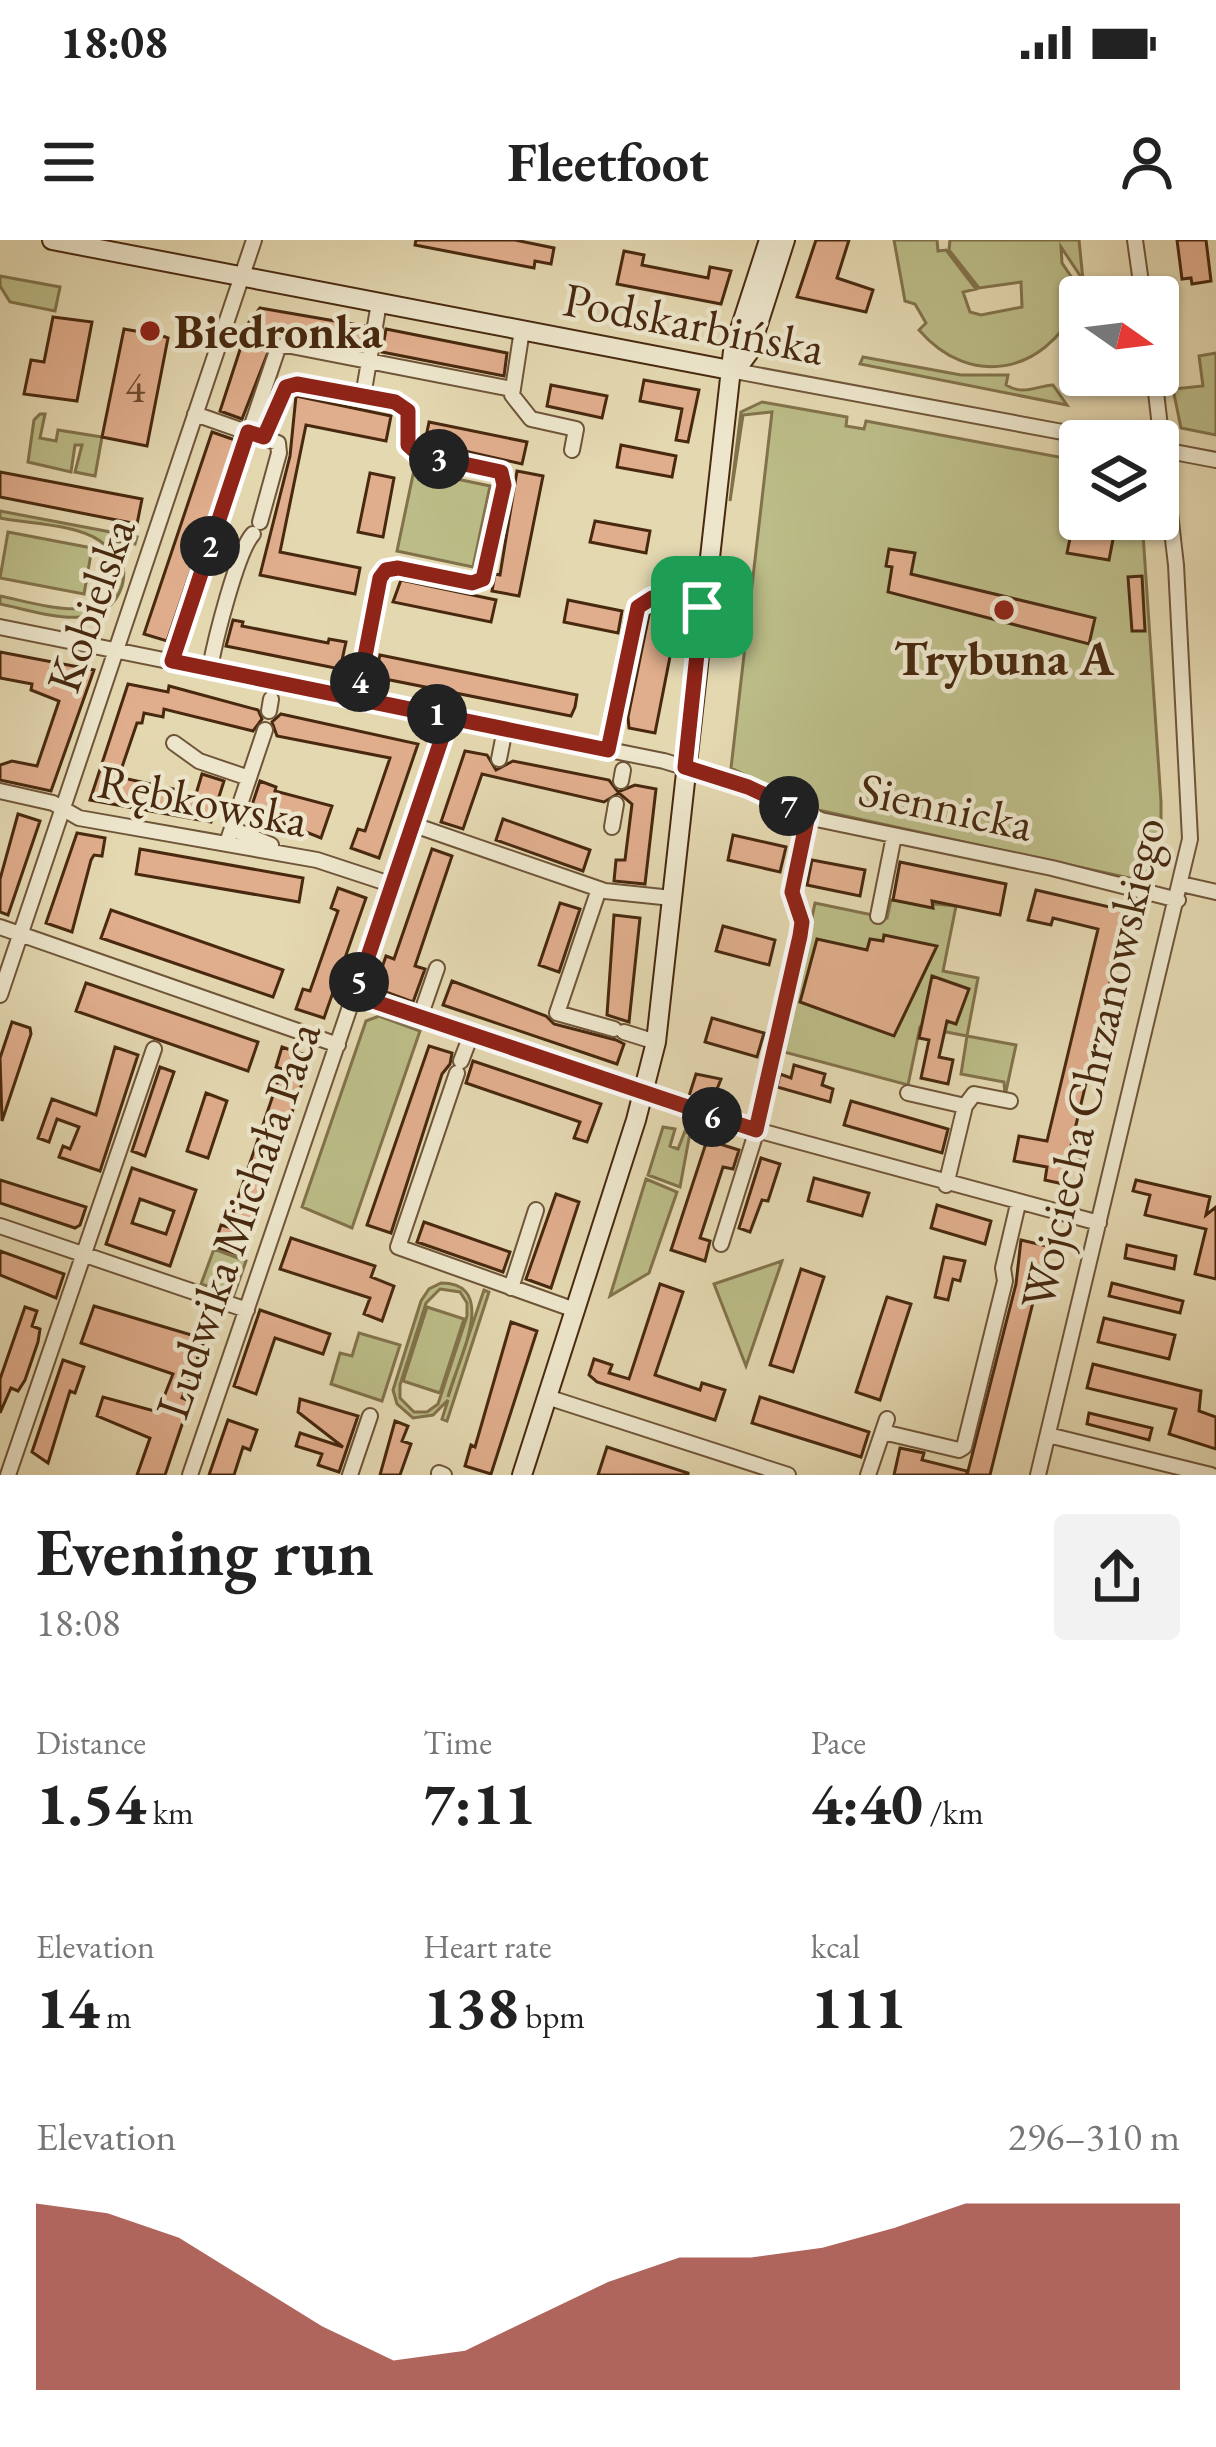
<!DOCTYPE html>
<html lang="en">
<head>
<meta charset="utf-8">
<style>
  body { margin:0; font-family:"EB Garamond",serif; background:#f2f2f2; color:#222; height:100vh; display:flex; flex-direction:column; font-size:45px; white-space:nowrap }
  * { box-sizing:border-box; margin:0 }
  p { font-size:39px; color:#767676 }
  .icon { flex:none; width:66px; height:66px; fill:none; stroke:currentColor; stroke-width:2; stroke-linecap:round; stroke-linejoin:round }
  .map { position:relative; height:1235px; overflow:hidden }
  .sheet { display:flex; flex-direction:column; background:#fff; flex:1 }
  .sheet>* { flex:none }
  .needle { width:78px; rotate:104deg }
  .buttons { position:absolute; left:1059px; top:36px; display:grid; gap:24px }
  .buttons a { display:grid; place-items:center; width:120px; height:120px; border-radius:12px; background:#fff; box-shadow:0 3px 9px #0004; font-size:60px }
  .pin { position:absolute; display:grid; place-items:center; width:102px; height:102px; color:#fff; margin:-51px; border-radius:24px; box-shadow:0 6px 18px #0006 }
  .km { position:absolute; width:60px; height:60px; margin:-30px; border-radius:50%; background:#222; color:#fff; font-size:33px; line-height:60px; text-align:center }
  .round { display:grid; place-items:center; flex:none; width:126px; height:126px; border-radius:12px; background:#f2f2f2 }
  .head { display:flex; align-items:center; justify-content:space-between; height:204px; padding:0 36px }
  h1 { font-size:66px; font-weight:700; line-height:90px }
  .metrics { display:grid; grid-template-columns:repeat(3,1fr); gap:18px; height:204px; padding:12px 36px }
  .metrics div { display:grid; align-content:center }
  .metrics b { font-size:60px; font-weight:700 }
  .metrics small { font-size:33px; font-weight:400 }
  .metrics p { font-size:33px }
  .chart { height:336px; padding:24px 36px }
  .chart p { display:flex; justify-content:space-between }
  .chart svg { width:100%; height:216px; margin-top:12px; fill:#8f2418; opacity:.7 }
  .status { display:flex; justify-content:space-between; align-items:center; height:84px; padding:0 60px; background:#fff; direction:ltr }
  .status svg { height:33px; fill:currentColor }
  header { display:flex; justify-content:space-between; align-items:center; height:156px; padding:0 36px; background:#fff; font-size:54px; font-weight:700 }
  .map>svg:first-child { display:block }
</style>
</head>
<body>
<div class="status"><b>18:08</b><svg viewBox="0 0 49 12"><path d="M0 12V9h3v3zM5 12V6h3v6zM10 12V3h3v9zM15 12V0h3v12zM26 1h20v11H26zM47 4h2v5h-2z"/></svg></div>
<header><svg class="icon" aria-label="menu" viewBox="0 0 24 24"><path d="M4 6h16M4 12h16M4 18h16"/></svg>Fleetfoot<svg class="icon" aria-label="person" viewBox="0 0 24 24"><circle cx="12" cy="8" r="4"/><path d="M4 21q1-7 8-7t8 7"/></svg></header>
<div class="map">
<svg width="1216" height="1235" viewBox="0 0 1216 1235">
  <rect width="100%" height="100%" fill="#e4d8b1"/>
  <filter id="stains"><feTurbulence type="fractalNoise" baseFrequency=".00167" numOctaves="4"/><feColorMatrix values="0 0 0 0 .2 0 0 0 0 .09 0 0 0 0 .02 0 0 0 .5 -.17"/></filter>
  <radialGradient id="worn" r=".72"><stop offset=".6" stop-color="#630" stop-opacity="0"/><stop offset="1" stop-color="#630" stop-opacity=".3"/></radialGradient>
  <!-- green -->
  <path fill="#bbbc87" stroke="#82724b" stroke-width="3" fill-rule="evenodd" d="M894,0h43l1,11 8,-1 30,39 -13,3 7,20 11,3 41,-8 -1,-25 -42,6 -30,-38 1,-10h129l4,40 -22,-33 1,16 19,28 -1,6 -9,-1 -2,7 8,3c-33,68 -107,83 -158,24l7,-7 -11,-19 -10,-3z
    M0,36l60,11 -5,24 -45,-9 -10,-16z
    M1216,113v82l-35,-7 -8,-39 30,-3 -4,-30z
    M863,117l98,18h47l-2,10c18,11 30,1 47,0l14,20 -207,-41z
    M762,162l85,15 -1,9 18,3 2,-8 214,40v58h62l19,283v34l-9,47 -334,-73 -87,-42 41,-356 -29,3 -13,86 11,-89z
    M40,174h5l-5,24 16,3 2,-11 44,7 -7,39 -20,-4 7,-27h-7l-4,27 -43,-10 6,-42z
    M414,230l76,16 -17,81 -76,-16z
    M0,271l137,26 -2,7 -23,-3c9,14 15,28 10,45 -17,52 -85,25 -122,18v-8c33,6 116,36 117,-24 0,-12 -7,-24 -17,-31 -24,-17 -71,-17 -100,-23z
    M8,292l84,16 -8,46 -84,-16z
    M891,660l65,6 -13,65 35,7 -11,58 49,9 -11,51 -1,-14 -43,-8 6,-38 -47,-9 -12,58 -124,-33 31,-149 72,15z
    M379,776l41,15 -68,197 -50,-21 64,-186z
    M663,887l12,2 -5,17 8,3 7,-18 5,2 -10,54 -32,-12z
    M646,939l31,13 -28,81 -39,23z
    M214,1009l32,12 -12,34 -33,-11z
    M782,1021l-36,105 -32,-82z
    M441,1043c61,0 14,83 7,114l36,-107 5,2 -42,129 -5,-2 6,-19 -15,15 -20,3 -16,-14 -4,-14 28,-89 8,-12zM440,1049l20,3 7,11v13l-29,88 -11,8h-13l-14,-14v-13l26,-82z
    M427,1067l37,12 -24,74 -37,-12z
    M359,1093l41,12 -18,56 -51,-17 9,-31 12,3z"/>
  <!-- building -->
  <path fill="#e1ae8d" stroke="#48290f" stroke-width="3" fill-rule="evenodd" d="M416,0h99l39,8 -3,16 -16,-3 -1,7 -119,-23z
    M816,0h33l-12,38 36,12 -7,22 -69,-15z
    M1177,0h29l5,41 -19,3 -1,-6 -9,1z
    M624,11l20,4 -2,10 66,13 2,-11 21,4 -10,33 -104,-20z
    M260,68l104,18 -4,22 -72,-14 -14,3 -32,82 -22,-8 29,-89z
    M53,77l39,5 -15,79 -53,-7 7,-34 13,2z
    M142,88l26,10 -21,108 -45,-9 22,-108 17,3z
    M386,89l121,24 -3,23 -122,-24z
    M644,140l55,10 -11,52 -12,-2 6,-31 -42,-8z
    M551,145l56,11 -5,22 -55,-12z
    M296,156l95,20 -5,25 -80,-16 -26,127 80,16 -5,26 -95,-19 30,-119z
    M429,182l98,20 -5,22 -97,-22z
    M212,192l23,8 -68,201 -23,-7z
    M621,205l55,11 -4,21 -55,-10z
    M517,231l26,5 -24,120 -27,-5 3,-17 5,1z
    M0,232l142,27 -5,25 -137,-27z
    M370,233l24,5 -11,59 -25,-5z
    M1074,279h64l2,14 -25,-4 -6,31 -42,-7z
    M595,281l55,10 -4,22 -56,-11z
    M889,309l26,4 -4,21 184,44 -6,26 -201,-52 4,-25 -6,-1z
    M1142,336l3,55h-13l-4,-54z
    M401,340l95,20 -5,22 -98,-20z
    M568,360l54,11 -4,22 -54,-11z
    M650,370l28,6 -23,117 -26,-5 -1,-11z
    M233,380l10,2 -1,4 86,17 1,-4 17,3 -6,27 -114,-23z
    M0,412l94,18 -43,121 -51,-11v-15l12,-4 25,5 22,-65 -28,-11 1,-6 -32,-6z
    M380,415l197,40 -2,12 -4,9 -196,-39z
    M128,444l40,8 1,-6 89,24 4,9 -9,12 -89,-22 -1,8 -19,-4 -2,10h-5l-17,50 3,5 73,16 6,-20 22,7 -13,41 -121,-22z
    M281,474l137,30 -39,114 -28,-10 7,-19 7,2 25,-73 -113,-22 -5,-14z
    M465,511l22,4 9,15 17,-9 96,19 9,12 17,-7 21,4 -11,95 -31,-3 2,-21h9l7,-56 -13,-11 -15,9 -122,-28 -19,55 -22,-7z
    M260,541l16,6 -1,4 57,15 -11,32 -55,-22 -1,3 -16,-5z
    M18,574l22,7 -32,94 -8,-3v-33z
    M503,579l87,31 -7,21 -87,-31z
    M77,593l28,5 -3,18 -8,-1 -3,5 -19,72 -26,-9z
    M733,595l53,12 -6,25 -52,-12z
    M140,609l163,29 -4,24 -163,-28z
    M432,609l20,7 -37,110 10,3 -12,33 -38,-14 11,-32 8,3z
    M812,620l53,10 -5,26 -53,-11z
    M900,622l106,22 -6,31 -68,-14 1,7 -40,-8z
    M338,648l28,10 -42,120 -28,-9 7,-20 7,2 28,-80 -7,-3z
    M1036,650l91,21 -56,235 11,2 -3,20 -12,-2 -4,18 -18,-4 2,-13 -33,-6 5,-25 28,5 51,-212 -45,-11 -2,7 -23,-5z
    M560,663l20,6 -21,63 -20,-7z
    M111,670l172,60 -10,27 -172,-59z
    M614,675l26,3 -11,104 -22,-7z
    M723,686l52,14 -6,25 -53,-14z
    M884,695l53,11 -43,90 -94,-34 17,-63 50,11 3,-11 13,2z
    M932,736l37,13 -13,35 -9,-3 -8,36 14,3 -5,24 -27,-6 8,-38 -10,-2z
    M452,741l94,35 8,8 62,16 8,4 -7,20 -174,-59z
    M86,743l172,59 -10,29 -172,-60z
    M712,778l52,15 -7,24 -52,-15z
    M12,782l18,6 1,6 -29,87 -2,-63z
    M429,806l23,7 -2,11 -8,10 -51,159 -24,-8z
    M115,807l23,8 -38,116 -41,-14 4,-11 7,3 9,-22 -22,-8 -8,23 -11,-4 14,-39 44,16z
    M282,807l29,10 -68,199 -29,-10 7,-21 7,2 54,-158 -6,-2z
    M473,821l128,43 -14,38 -13,-4 6,-16 -114,-39z
    M794,825l31,9 -3,11 11,4 -3,13 -53,-15 3,-13 11,4z
    M160,827l14,5 -29,84 -13,-5z
    M696,834l25,5 -10,25 -22,-8z
    M206,853l21,8 -19,57 -21,-7z
    M851,861l97,28 -6,24 -98,-28z
    M707,900l32,10 -6,19 -10,-2 -23,71 10,3 -5,20 -34,-11z
    M761,918l19,6 -12,37 -6,-1 -12,32 -11,-4z
    M132,928l64,22 -26,76 -64,-22zM140,959l34,12 -8,23 -34,-11z
    M814,938l55,15 -7,23 -54,-15z
    M0,940l86,27 -6,18 -5,3 -75,-25z
    M1136,940l74,17 -4,18 10,-8v72l-21,-5 11,-45 -61,-14 5,-20 -17,-4z
    M556,954l23,8 -28,86 -25,-9z
    M937,965l54,16 -6,23 -54,-16z
    M424,982l86,30 -7,20 -86,-30z
    M291,998l84,28 -4,11 23,9 -12,35 -18,-7 6,-16 -90,-29z
    M1021,1000l26,6 -57,229h-23l49,-191z
    M1127,1005l49,11 -2,13 -49,-11z
    M0,1011l64,23 -8,24 -56,-23z
    M944,1017l21,4 -5,20 -7,-2 -5,21 -13,-3z
    M801,1029l23,8 -31,95 -23,-7z
    M1112,1043l71,18 -3,12 -71,-17z
    M660,1044l23,8 -28,83 45,15 2,-7 23,7 -10,30 -118,-38 -8,-7 5,-16 18,6 -3,8 20,6z
    M887,1057l24,7 -31,96 -24,-8z
    M94,1066l111,33 -23,59 8,3 -25,74h-28l13,-37 -53,-22 6,-19 55,15 15,-38 -92,-31z
    M25,1067l12,4 -5,15 8,3 -2,13 -13,38 -7,11 -7,-3 -11,25v-34z
    M260,1070l70,24 -7,20 -48,-16 -19,56 -22,-8z
    M1104,1078l71,17 -6,24 -71,-17z
    M511,1082l26,9 -46,143 -26,-8 6,-21 4,2z
    M63,1120l21,7 -9,26 -5,-2 -22,72 -16,-11z
    M1093,1124l108,27 -2,20 17,6v32l-47,-15 7,-25 -89,-21z
    M760,1157l109,35 -8,25 -109,-34z
    M300,1159l58,17 -19,56 -21,-7 4,-11 -26,-8 4,-13 43,14 -45,-35z
    M1089,1173l63,15 -3,12 -62,-16z
    M228,1180l29,10 -7,20 -7,-3 -9,28h-25z
    M395,1181l13,5 -6,15 9,3 -11,31h-20z
    M607,1207l81,26v2h-90z
    M900,1208l24,5 -2,7 45,11 -1,4h-72z"/>
  <g fill="none" stroke-linecap="round" stroke-linejoin="round">
    <defs>
      <path id="street" d="M1135,0l8,57
        M522,90l-10,65 19,24 45,10 -4,21
        M735,131l376,70
        M363,156l16,-93
        M195,174l83,29 1,10 -19,69
        M264,197l19,-48 14,-5 103,20 9,11 -2,26 6,10 83,19 8,7 -21,102 -11,4 -68,-15 -23,6 -24,124
        M1158,209l58,11
        M0,387l664,134 84,26 73,33 231,48 126,32
        M172,421l106,-313 8,-3 226,44
        M210,428c5,-27 27,-117 43,-134
        M269,471l2,-12
        M174,503l25,18 50,17
        M609,510l23,-129 10,-20 10,-3 50,9
        M499,519l6,-30
        M621,541l2,-11
        M0,551l53,12 26,15 238,42 76,25
        M414,585l191,66 67,7
        M612,587l4,-23
        M232,589l39,16
        M227,603l38,-113
        M1181,644l35,8
        M599,649l-42,124 57,16
        M878,676l16,-80
        M0,687l338,118
        M0,755l254,-755
        M355,755l383,130 361,98
        M420,777l17,-49
        M624,792l32,10
        M461,821l10,-26
        M457,833l-59,174 177,63
        M908,853l57,13 -19,79
        M965,866l9,-12 36,7
        M0,986l247,84
        M721,1004l33,-105 46,-203 2,-14 -10,-30 16,-77
        M511,1048l25,-78
        M547,1157l241,78
        M883,1192l76,18 5,-3 41,-166 -2,-13 15,-64
        M1048,1195l163,40
        M439,1233l5,2
        M8,1235l146,-426
        M190,1235l259,-758
        M350,1235l20,-59
        M868,1235l19,-56
        M1038,1235l152,-636 -14,-274 -22,-190"/>
      <path id="secondary" d="M52,0l683,131
        M735,131l14,-19 36,-112
        M522,1235l114,-355 20,-78 77,-691 36,-111"/>
    </defs>
    <!-- street casing -->
    <use href="#street" stroke="#6f5538" stroke-width="18"/>
    <!-- secondary casing -->
    <use href="#secondary" stroke="#48290f" stroke-width="22"/>
    <!-- street -->
    <use href="#street" stroke="#ede6cc" stroke-width="14"/>
    <!-- secondary -->
    <use href="#secondary" stroke="#ede6cc" stroke-width="18"/>
  </g>
  <g fill="none" stroke-linecap="round" stroke-linejoin="round">
    <defs>
      <path id="route" d="M702,367l-50,-9 -14,9 -30,143 -436,-89 76,-229 16,5 22,-50 11,-3 98,18 13,9v34l10,9 83,18 3,13 -21,94 -11,4 -74,-15 -12,2 -6,8 -23,120 92,19 -94,278 401,135 44,-194 2,-14 -10,-30 16,-77 -60,-28 -63,-20 17,-160"/>
    </defs>
    <!-- route casing -->
    <use href="#route" stroke="#fff" stroke-width="24"/>
    <!-- route -->
    <use href="#route" stroke="#8f2418" stroke-width="15"/>
  </g>
  <!-- markers -->
  <g fill="#8f2418" stroke="#ede6cc" stroke-width="4.5">
    <circle cx="150" cy="91" r="12"/>
    <circle cx="1004" cy="370" r="12"/>
  </g>
  <g text-anchor="middle" dominant-baseline="central" stroke-width="9" stroke-linejoin="round" paint-order="stroke">
    <!-- number labels -->
    <g font-size="42" fill="#6e4a2e">
      <text x="135" y="147">4</text>
    </g>
    <!-- street labels -->
    <g font-size="48" fill="#48290f" stroke="#ede6cc">
      <text transform="translate(694 83) rotate(11)">Podskarbińska</text>
      <text transform="translate(90 365) rotate(-71)">Kobielska</text>
      <text transform="translate(203 560) rotate(11)">Rębkowska</text>
      <text transform="translate(946 566) rotate(12)">Siennicka</text>
      <text transform="translate(1092 823) rotate(-77)">Wojciecha Chrzanowskiego</text>
      <text transform="translate(237 980) rotate(-71)">Ludwika Michała Paca</text>
    </g>
    <!-- poi labels -->
    <g font-size="48" font-weight="bold" fill="#48290f" stroke="#ede6cc" text-anchor="start">
      <text x="174" y="91">Biedronka</text>
      <text x="1004" y="418" text-anchor="middle">Trybuna A</text>
    </g>
  </g>
  <rect width="100%" height="100%" filter="url(#stains)"/>
  <rect width="100%" height="100%" fill="url(#worn)"/>
</svg>
<div class="buttons">
<a><svg class="needle" viewBox="-14 -14 28 28"><path d="M0-13l5 13h-10z" fill="#e53935"/><path d="M0 13l5-13h-10z" fill="#767676"/></svg></a>
<a><svg class="icon" aria-label="layers" viewBox="0 0 24 24"><path d="M12 4l9 5-9 5-9-5zM3 14l9 5 9-5"/></svg></a>
</div>
<div class="pin" style="left:702px;top:367px;background:#1e9e55"><svg class="icon" aria-label="arrive" viewBox="0 0 24 24"><path d="M6 21V4h12l-3 4 3 4H6"/></svg></div>
<b class="km" style="left:437px;top:474px">1</b>
<b class="km" style="left:210px;top:306px">2</b>
<b class="km" style="left:439px;top:219px">3</b>
<b class="km" style="left:360px;top:442px">4</b>
<b class="km" style="left:359px;top:742px">5</b>
<b class="km" style="left:712px;top:877px">6</b>
<b class="km" style="left:789px;top:566px">7</b>
</div>
<section class="sheet">
<div class="head"><div><h1>Evening run</h1><p>18:08</p></div><a class="round"><svg class="icon" aria-label="share" viewBox="0 0 24 24"><path d="M12 15V3M7 8l5-5 5 5M5 13v7h14v-7"/></svg></a></div>
<div class="metrics">
<div><p>Distance</p><b>1.54<small> km</small></b></div>
<div><p>Time</p><b>7:11</b></div>
<div><p>Pace</p><b>4:40<small> /km</small></b></div>
</div>
<div class="metrics">
<div><p>Elevation</p><b>14<small> m</small></b></div>
<div><p>Heart rate</p><b>138<small> bpm</small></b></div>
<div><p>kcal</p><b>111</b></div>
</div>
<div class="chart"><p><span>Elevation</span>296–310 m</p>
<svg viewBox="0 0 160 44" preserveAspectRatio="none"><path d="M0 44V6L10 8L20 13L30 22L40 31L50 38L60 36L70 29L80 22L90 17L100 17L110 15L120 11L130 6L140 6L150 6L160 6V44z"/></svg>
</div>
</section>
</body>
</html>
